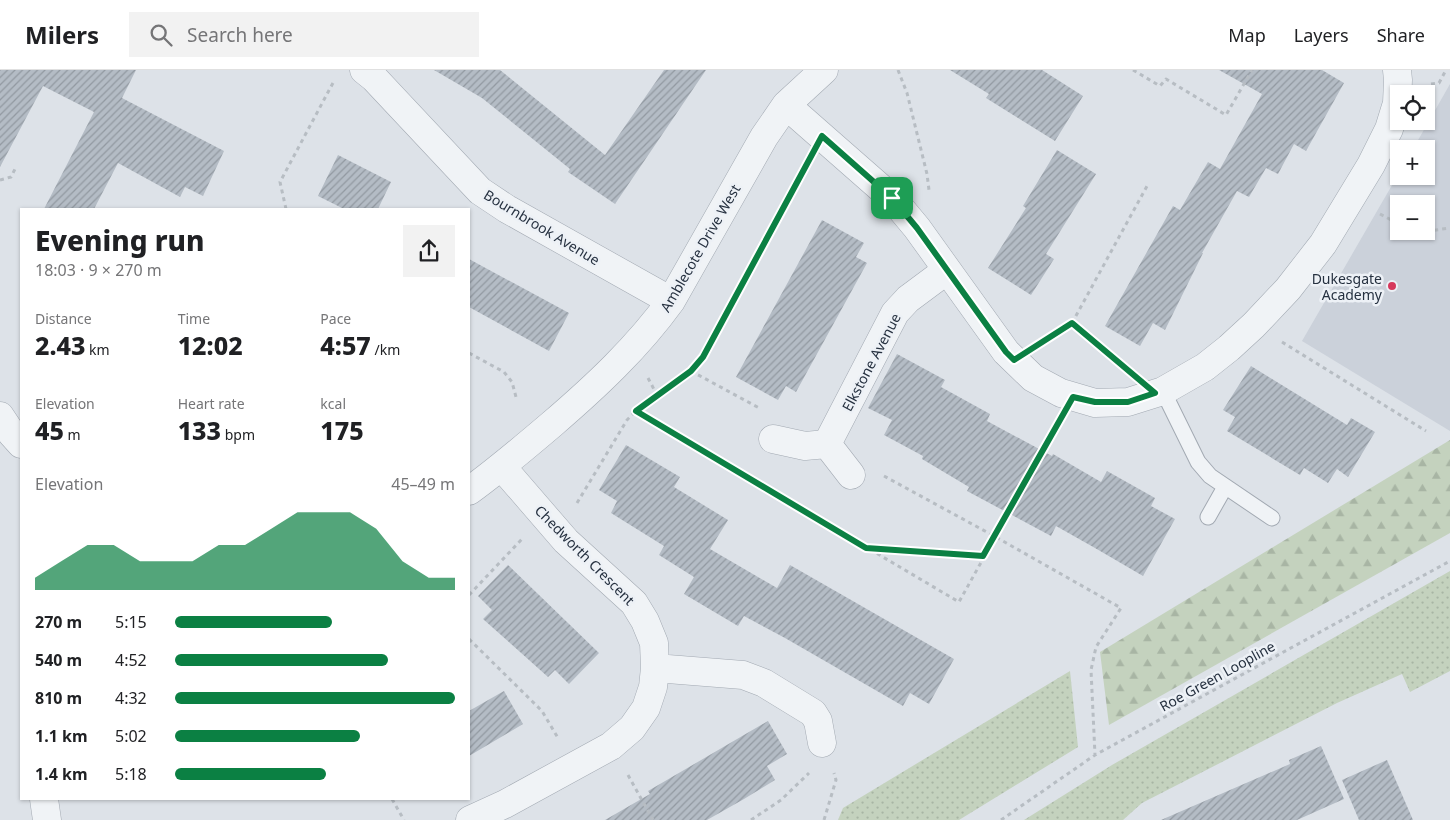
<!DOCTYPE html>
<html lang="en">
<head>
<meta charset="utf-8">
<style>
  body { margin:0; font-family:"Noto Sans",sans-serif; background:#f2f2f2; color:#202124; height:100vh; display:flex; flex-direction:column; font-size:19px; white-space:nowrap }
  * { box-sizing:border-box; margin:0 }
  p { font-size:16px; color:#757577 }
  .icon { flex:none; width:28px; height:28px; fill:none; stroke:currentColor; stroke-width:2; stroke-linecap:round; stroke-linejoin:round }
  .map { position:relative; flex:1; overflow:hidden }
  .drawer { position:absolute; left:20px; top:138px; width:450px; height:592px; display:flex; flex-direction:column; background:#fff; border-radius:0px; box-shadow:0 1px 4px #0004 }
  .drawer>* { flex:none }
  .buttons { position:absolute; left:1390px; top:15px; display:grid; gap:10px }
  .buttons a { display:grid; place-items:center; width:45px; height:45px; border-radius:0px; background:#fff; box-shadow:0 1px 4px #0004; font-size:25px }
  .pin { position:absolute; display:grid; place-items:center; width:42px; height:42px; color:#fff; margin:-21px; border-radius:10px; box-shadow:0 2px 8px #0006 }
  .round { display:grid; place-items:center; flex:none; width:52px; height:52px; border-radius:0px; background:#f2f2f2 }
  .summary { display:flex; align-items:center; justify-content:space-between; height:85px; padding:0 15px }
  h1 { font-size:28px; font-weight:800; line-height:38px }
  .metrics { display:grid; grid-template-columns:repeat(3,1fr); gap:8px; height:85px; padding:5px 15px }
  .metrics div { display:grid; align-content:center }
  .metrics b { font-size:25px; font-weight:800 }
  .metrics small { font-size:14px; font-weight:400 }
  .metrics p { font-size:14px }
  .chart { height:140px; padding:10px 15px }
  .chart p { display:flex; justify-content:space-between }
  .chart svg { width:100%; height:90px; margin-top:5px; fill:#0b8043; opacity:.7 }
  ul { padding:0 15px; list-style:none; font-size:16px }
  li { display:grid; grid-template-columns:80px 60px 1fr; align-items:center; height:38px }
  li i { height:12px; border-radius:6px; background:#0b8043 }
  header { display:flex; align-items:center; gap:30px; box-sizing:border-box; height:70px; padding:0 25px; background:#fff; border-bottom:1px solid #e0e0e0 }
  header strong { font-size:24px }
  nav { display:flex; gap:28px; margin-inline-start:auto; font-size:18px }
  .search { width:350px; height:45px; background:#f2f2f2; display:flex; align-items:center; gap:12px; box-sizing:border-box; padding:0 18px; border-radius:0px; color:#757577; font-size:19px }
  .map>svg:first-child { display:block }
</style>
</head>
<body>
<header>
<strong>Milers</strong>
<div class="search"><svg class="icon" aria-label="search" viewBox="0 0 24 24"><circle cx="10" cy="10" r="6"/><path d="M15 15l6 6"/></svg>Search here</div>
<nav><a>Map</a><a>Layers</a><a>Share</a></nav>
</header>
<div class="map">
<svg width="1450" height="750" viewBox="0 0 1450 750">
  <defs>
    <pattern id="grass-dots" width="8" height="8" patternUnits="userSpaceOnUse" patternTransform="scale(1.25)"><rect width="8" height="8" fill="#c4d2be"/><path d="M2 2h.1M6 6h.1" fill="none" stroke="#a8b5a4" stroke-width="1.8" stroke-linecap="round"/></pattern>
    <pattern id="forest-firs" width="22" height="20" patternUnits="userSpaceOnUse" patternTransform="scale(1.25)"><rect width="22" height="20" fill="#c4d2be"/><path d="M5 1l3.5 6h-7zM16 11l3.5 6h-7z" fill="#a8b5a4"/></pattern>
    <pattern id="building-hatch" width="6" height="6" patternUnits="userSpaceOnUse" patternTransform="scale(1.25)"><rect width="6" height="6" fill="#b4bcc5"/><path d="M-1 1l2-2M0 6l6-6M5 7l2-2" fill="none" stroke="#9299a1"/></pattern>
  </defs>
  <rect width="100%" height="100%" fill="#dde2e8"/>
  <!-- built -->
  <path fill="#cbd1da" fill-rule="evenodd" d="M1450,14v347l-148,-90 97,-168v3h27v-27h-13zM1399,134h27v27h-27z"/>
  <!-- grass -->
  <path fill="url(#grass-dots)" d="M1450,501v100l-40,21 -8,-18 -65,29 -195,100 -19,17h-99l88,-55z
    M1070,601l8,76 -119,73h-121l5,-12z"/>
  <!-- forest -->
  <path fill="url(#forest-firs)" d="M1450,370v93l-341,192 -9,-73z"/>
  <!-- building -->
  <path fill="url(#building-hatch)" d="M0,0h136l-14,28 102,53 -21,45 -18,-9 -5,10 -62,-34 -24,46h-50l50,-97 -51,-26 -43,81z
    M434,0h66l105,85 59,-85h42l-91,134 -47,-32 2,-3 -88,-71z
    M950,0h92l41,26 -28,45 -69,-43 3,-4z
    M1219,0h103l22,13 -38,68 -12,-7 -16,30 -12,-6 -17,29 -12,-6 -35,62h1l-38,77 -12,-7 -13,23 -35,-20 68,-120 7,4 28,-48 12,7 42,-75z
    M1057,80l39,24 -50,80 8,5 -23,36 -43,-27 38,-60 -3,-2z
    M338,85l53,27 -13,27h-34l-26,-13z
    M822,150l42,23 -8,14 11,6 -71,129 -10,-6 -8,14 -42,-23z
    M469,189l100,54 -20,38 -80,-44z
    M897,284l48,26 -4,7 49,27 -3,7 65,35 1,-2 48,28 6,-11 48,27 -4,8 24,13 -32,57 -48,-28 -39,-22 -5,10 -84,-45 2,-4 -47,-28 1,-3 -39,-21 8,-15 -24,-12z
    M1251,296l96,59 4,-7 24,14 -27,45 -11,-8 -9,14 -24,-15 -4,7 -73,-44 8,-14 -12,-7z
    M626,375l54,32 -6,10 54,33 -18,29 67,39 13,-23 164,94 -25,45 -19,-11 -7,13 -118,-68 -41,-22 -6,10 -54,-32 10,-17 -35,-22 5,-9 -53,-33 6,-12 -18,-11z
    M508,495l91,88 -30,31 -14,-14 -7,7 -65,-58 9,-9 -14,-14z
    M504,621l19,33 -54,32v-45z
    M768,651l19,33 -20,12 8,14 -31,19 -37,21h-102l45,-26 -2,-3z
    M1321,676l23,53 -47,21h-136l129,-56 -1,-4z
    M1387,690l26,60h-54l-17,-40z"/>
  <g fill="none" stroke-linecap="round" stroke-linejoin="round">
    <defs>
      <path id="service" d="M1163,321l35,71 12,14 62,42
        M1208,447l17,-30"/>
      <path id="minor" d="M364,0l10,8 106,113 27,18 164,92
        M786,35l106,93 25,30 89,124 27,26 28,15 34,10 33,-1 35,-11 42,-24 24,-19 25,-23 34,-36 35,-45 48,-79 18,-36 8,-26 1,-23 -1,-10
        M0,346l12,18 9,10
        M773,369l32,7 22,-2 24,31
        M827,374l68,-131 13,-14 39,-29
        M469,421c29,-21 56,-44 83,-67 43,-37 85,-76 119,-123l93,-164 22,-32 38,-35
        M655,598l88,7 21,8 49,30 5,8 4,22
        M44,729l3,21
        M470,750l35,-16 106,-58 21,-18 14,-20 7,-21 2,-19 -1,-25 -9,-22 -11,-18 -68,-62 -64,-74"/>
    </defs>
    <!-- service casing -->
    <use href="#service" stroke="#a2a9b2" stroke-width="17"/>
    <!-- minor casing -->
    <use href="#minor" stroke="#a2a9b2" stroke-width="29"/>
    <!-- path -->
    <path stroke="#b7bdc3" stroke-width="3" stroke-dasharray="4 4" stroke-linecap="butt" d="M898,0l9,23 20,81 2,16
      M1133,0l27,16 6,-7 60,36 26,-45
      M1431,14l8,-1 7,-13
      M0,110l11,-3 4,-8
      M286,139l-6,-27 54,-101
      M1380,144l19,10
      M1411,161l3,2 36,-5
      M1072,253l75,-137
      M1042,272l30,-19 54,45
      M1282,272l144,89
      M469,283l35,19 8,10 4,15
      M691,301l70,38
      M648,308l9,17
      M636,341l323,191 98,-176
      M884,406l110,60 127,72 -25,39 -5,23 4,85
      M577,433l50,-83c22,-24 56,-36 76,-63l103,-192
      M869,478l114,8
      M469,525l53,-56
      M469,569l73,72 16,27
      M628,705l25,45
      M392,729l12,21
      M751,750l30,-20 28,-27
      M824,750l12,-40 -2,-7
      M1001,750l94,-65 355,-194"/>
    <!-- service -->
    <use href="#service" stroke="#f0f3f6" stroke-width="15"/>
    <!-- minor -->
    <use href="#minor" stroke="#f0f3f6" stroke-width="28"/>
  </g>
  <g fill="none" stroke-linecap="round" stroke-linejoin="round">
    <defs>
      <path id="route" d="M822,66l70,62 25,30 89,124 8,8 58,-37 83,70 -27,9h-33l-22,-5 -90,159 -117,-8 -230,-137 55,-40 12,-14z"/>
    </defs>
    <!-- route casing -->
    <use href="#route" stroke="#fff" stroke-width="10"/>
    <!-- route -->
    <use href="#route" stroke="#0b8043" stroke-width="6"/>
  </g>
  <!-- markers -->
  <circle fill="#d6395c" stroke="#edf1f6" stroke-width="2" cx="1392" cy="216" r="5"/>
  <g text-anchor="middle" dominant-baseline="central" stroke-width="5" stroke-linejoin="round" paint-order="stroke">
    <!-- street labels -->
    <g font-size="14" fill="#263140" stroke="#edf1f6">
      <text transform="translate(542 157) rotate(31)">Bournbrook Avenue</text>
      <text transform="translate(700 178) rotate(-60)">Amblecote Drive West</text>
      <text transform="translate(871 292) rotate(-62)">Elkstone Avenue</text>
      <text transform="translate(585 485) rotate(45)">Chedworth Crescent</text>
      <text transform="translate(1217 606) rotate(-29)">Roe Green Loopline</text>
    </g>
    <!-- poi labels -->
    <g font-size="14" fill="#263140" stroke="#edf1f6" text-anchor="end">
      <text x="1382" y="208">Dukesgate<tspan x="1382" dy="16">Academy</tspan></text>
    </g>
  </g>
</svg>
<div class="buttons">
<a><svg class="icon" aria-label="locate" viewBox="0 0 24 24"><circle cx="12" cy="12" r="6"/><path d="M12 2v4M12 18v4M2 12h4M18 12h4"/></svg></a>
<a>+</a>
<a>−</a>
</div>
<div class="pin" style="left:892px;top:128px;background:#1e9e55"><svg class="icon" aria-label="arrive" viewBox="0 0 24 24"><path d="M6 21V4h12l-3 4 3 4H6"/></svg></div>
<section class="drawer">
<div class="summary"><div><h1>Evening run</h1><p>18:03 · 9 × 270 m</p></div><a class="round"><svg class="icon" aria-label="share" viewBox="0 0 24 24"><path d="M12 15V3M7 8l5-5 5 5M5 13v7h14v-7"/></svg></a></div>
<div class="metrics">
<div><p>Distance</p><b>2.43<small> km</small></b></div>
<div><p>Time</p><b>12:02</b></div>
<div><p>Pace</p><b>4:57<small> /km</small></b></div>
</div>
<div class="metrics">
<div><p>Elevation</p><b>45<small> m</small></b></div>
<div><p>Heart rate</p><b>133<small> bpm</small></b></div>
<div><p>kcal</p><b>175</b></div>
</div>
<div class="chart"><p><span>Elevation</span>45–49 m</p>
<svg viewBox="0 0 160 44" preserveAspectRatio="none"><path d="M0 44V38L10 30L20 22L30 22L40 30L50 30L60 30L70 22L80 22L90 14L100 6L110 6L120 6L130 14L140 30L150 38L160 38V44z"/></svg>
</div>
<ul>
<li><b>270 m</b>5:15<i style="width:56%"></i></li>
<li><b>540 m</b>4:52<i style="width:76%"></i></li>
<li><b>810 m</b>4:32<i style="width:100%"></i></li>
<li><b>1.1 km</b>5:02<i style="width:66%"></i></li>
<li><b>1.4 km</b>5:18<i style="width:54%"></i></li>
</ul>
</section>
</div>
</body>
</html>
